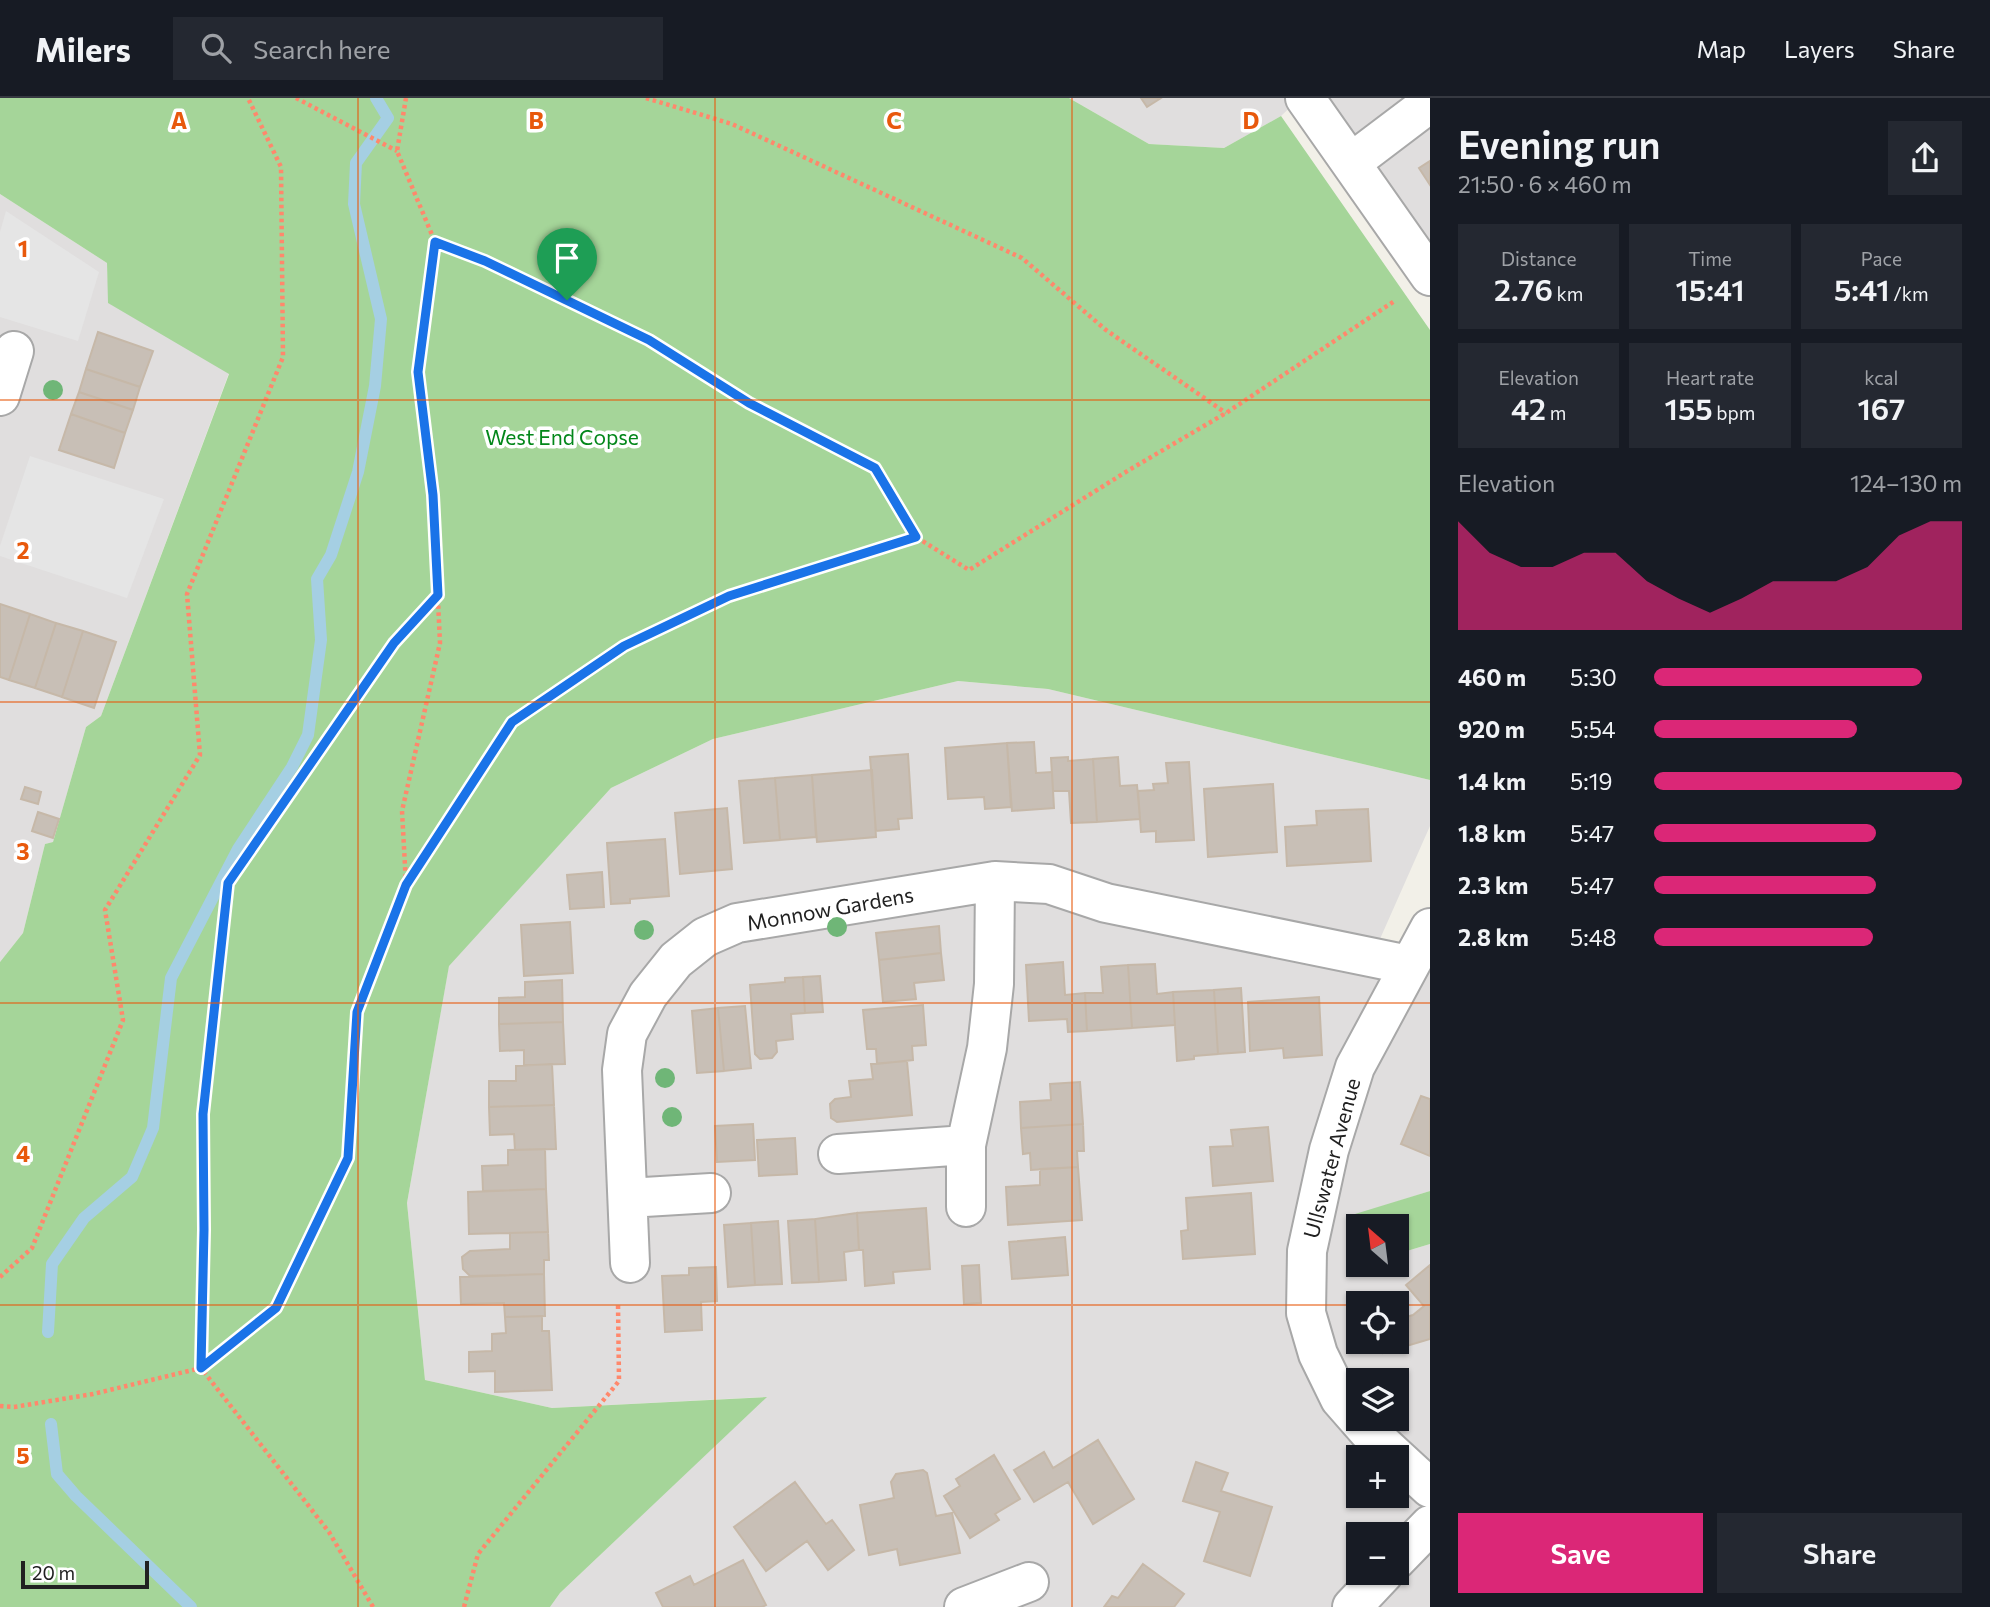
<!DOCTYPE html>
<html lang="en">
<head>
<meta charset="utf-8">
<style>
  body { margin:0; font-family:Commissioner,sans-serif; background:#242831; color:#f1f3f6; height:100vh; display:flex; flex-direction:column; font-size:26px; white-space:nowrap }
  * { box-sizing:border-box; margin:0 }
  p { font-size:23px; color:#9ea1a6 }
  .icon { flex:none; width:38px; height:38px; fill:none; stroke:currentColor; stroke-width:2; stroke-linecap:round; stroke-linejoin:round }
  .map { position:relative; flex:1; overflow:hidden }
  .panel { display:flex; flex-direction:column; background:#171b24; width:560px }
  .panel>* { flex:none }
  .needle { width:46px; rotate:332deg }
  .buttons { position:absolute; left:1346px; top:1116px; display:grid; gap:14px }
  .buttons a { display:grid; place-items:center; width:63px; height:63px; border-radius:0px; background:#171b24; box-shadow:0 2px 5px #0004; font-size:35px }
  .scale { position:absolute; left:21px; bottom:18px; width:128px; box-sizing:border-box; padding-left:7px; border:4px solid #212121; border-top:0; font-size:19px; line-height:24px; white-space:nowrap; color:#212121; -webkit-text-stroke:5px #fff; paint-order:stroke }
  .pin { position:absolute; display:grid; place-items:center; width:60px; height:60px; color:#fff; margin:-72px -30px; border-radius:50% 50% 50% 0; rotate:-45deg; box-shadow:0 0 7px #0007 }
  .pin .icon { rotate:45deg }
  .round { display:grid; place-items:center; flex:none; width:74px; height:74px; border-radius:0px; background:#242831 }
  .head { display:flex; align-items:center; justify-content:space-between; height:119px; padding:0 28px }
  h1 { font-size:38px; font-weight:600; line-height:52px }
  .figures { display:grid; grid-template-columns:repeat(3,1fr); gap:10px; height:119px; padding:7px 28px }
  .figures div { display:grid; align-content:center; border-radius:0px; background:#242831; text-align:center }
  .figures b { font-size:30px; font-weight:600 }
  .figures small { font-size:19px; font-weight:400 }
  .figures p { font-size:19px }
  .chart { height:196px; padding:14px 28px }
  .chart p { display:flex; justify-content:space-between }
  .chart svg { width:100%; height:126px; margin-top:7px; fill:#db2777; opacity:.7 }
  .button { display:flex; gap:14px; margin-top:auto; padding:14px 28px }
  .button a { flex:1; height:80px; border-radius:0px; background:#db2777; color:#fff; font-size:28px; font-weight:600; line-height:80px; text-align:center }
  .button a+a { background:#242831; color:#f1f3f6 }
  ul { padding:0 28px; list-style:none; font-size:23px }
  li { display:grid; grid-template-columns:112px 84px 1fr; align-items:center; height:52px }
  li i { height:18px; border-radius:9px; background:#db2777 }
  header { display:flex; align-items:center; gap:42px; box-sizing:border-box; height:98px; padding:0 35px; background:#171b24; border-bottom:2px solid #363941 }
  header strong { font-size:33px }
  nav { display:flex; gap:38px; margin-inline-start:auto; font-size:24px }
  .search { width:490px; height:63px; background:#242831; display:flex; align-items:center; gap:18px; box-sizing:border-box; padding:0 24px; border-radius:0px; color:#9ea1a6; font-size:26px }
  main { display:flex; flex:1; min-height:0 }
  .map>svg:first-child { display:block }
</style>
</head>
<body>
<header>
<strong>Milers</strong>
<div class="search"><svg class="icon" aria-label="search" viewBox="0 0 24 24"><circle cx="10" cy="10" r="6"/><path d="M15 15l6 6"/></svg>Search here</div>
<nav><a>Map</a><a>Layers</a><a>Share</a></nav>
</header>
<main>
<div class="map">
<svg width="1430" height="1509" viewBox="0 0 1430 1509">
  <rect width="100%" height="100%" fill="#f2f0e8"/>
  <!-- residential -->
  <path fill="#e0dede" fill-rule="evenodd" d="M1069,0h231l-19,18 -57,32 -75,-4z
    M1305,0h125v178z
    M0,96l107,69 2,40 120,70 -128,343 -15,11 -33,115 -8,2 -22,89 -23,29z
    M958,583l90,8 382,91v46l-58,131 58,-29v263l-75,24 4,12 -1,38h38l1,-11 33,-10v363h-880l10,-14 206,-196 -214,11 -127,-28 -18,-177 42,-238 162,-177 102,-49zM1358,1206h38v38h-38zM1358,1283h38v38h-38zM1358,1360h38v38h-38zM1358,1437h38v38h-38z"/>
  <!-- forest -->
  <path fill="#a5d599" d="M0,0h1069l80,46 75,4 57,-32 149,214v450l-382,-91 -90,-8 -245,58 -102,49 -162,178 -42,237 18,177 127,28 215,-11 -207,196 -10,14h-550v-645l23,-29 22,-89 8,-2 33,-115 15,-11 128,-342 -121,-71 -1,-40 -107,-69z
    M1430,1093v53l-33,10 -1,-27h-37l-4,-13z"/>
  <!-- parking -->
  <path fill="#e5e5e5" d="M6,113l93,61 -21,69 -78,-24v-85z
    M30,358l134,43 -37,99 -127,-42v-10z"/>
  <g fill="none" stroke-linecap="round" stroke-linejoin="round">
    <!-- stream -->
    <path stroke="#a5cfe3" stroke-width="12" d="M48,1234l4,-68 32,-46 48,-41 21,-49 18,-150 67,-129 54,-82 16,-32 13,-95 -4,-61 14,-24 27,-83 17,-86 6,-67 -27,-115 2,-41 32,-45 -12,-20
      M51,1326l6,50 19,22 115,111"/>
  </g>
  <!-- building -->
  <path fill="#c8bfb6" stroke="#c6b8a8" stroke-width="2" d="M1141,0h20l-14,9z
    M1430,63v24l-11,-17z
    M98,234l55,19 -13,36 -54,-18z
    M86,271l54,18 -7,23 -54,-18z
    M79,294l54,18 -8,23 -54,-19z
    M71,316l54,19 -11,35 -55,-18z
    M0,506l30,10 -21,66 -9,-3z
    M30,516l26,9 -21,65 -26,-8z
    M56,525l27,8 -21,66 -27,-9z
    M83,533l33,11 -22,66 -32,-11z
    M1034,644l2,31 16,-1 2,36 -42,3 -5,-68z
    M1007,645l4,64 -26,2 -1,-12 -36,2 -3,-51z
    M908,656l4,64 -14,1 1,10 -23,2 -6,-74z
    M1068,659v4l25,-2 4,63 -26,1 -2,-32h-16l-2,-33z
    M1118,659l2,29 17,-1 3,34 -43,3 -4,-63z
    M1189,664l5,78 -38,2v-11l-15,1 -3,-41 16,-1 -1,-6 15,-1 -2,-20z
    M872,672l4,67 -59,5 -5,-67z
    M812,677l4,62 -36,3 -5,-62z
    M775,680l5,62 -36,3 -5,-62z
    M1273,686l4,68 -69,5 -4,-68z
    M25,689l16,5 -3,12 -17,-5z
    M727,710l5,61 -52,5 -5,-61z
    M1368,711l3,52 -84,5 -2,-39 32,-2 -1,-14z
    M38,714l21,7 -6,19 -21,-7z
    M665,741l4,57 -39,3v4l-19,1 -4,-61z
    M602,774l2,35 -34,2 -3,-34z
    M570,824l3,51 -49,3 -3,-51z
    M939,828l2,27 -62,7 -3,-27z
    M941,855l3,27 -30,3 2,16 -33,3 -4,-42z
    M1063,864l2,33 20,-2 2,38 -19,1 -1,-13 -38,2 -3,-56z
    M1155,866l2,30 16,-2 2,33 -43,3 -4,-63z
    M1128,867l4,63 -45,3 -2,-38h18l-2,-26z
    M820,878l3,36 -18,1 -2,-36z
    M803,879l2,36 -14,1 2,25 -17,2 1,11 -5,6 -12,1 -5,-5 -5,-69 35,-3v-4z
    M562,882l1,42 -64,2v-26l26,-1v-15z
    M1241,890l4,64 -27,2 -4,-64z
    M1214,892l4,64 -24,2v3l-17,2 -4,-69z
    M1319,899l3,58 -38,3 -1,-10 -33,3 -2,-49z
    M923,907l3,40 -14,1 1,14 -36,4 -1,-15h-9l-4,-39z
    M745,908l6,62 -27,3 -6,-63z
    M718,910l6,63 -27,2 -5,-62z
    M563,924l2,42 -41,1v-15l-24,1 -1,-27z
    M907,963l5,54 -75,7 -6,-4 -1,-14 5,-5 16,-2 -2,-16 24,-2 -2,-15z
    M552,966l2,41 -65,2v-26h27v-15z
    M1080,984l3,42 -62,4 -1,-26 31,-2 -1,-16z
    M1421,998l9,3v57l-29,-12z
    M554,1007l2,44 -41,1 -1,-16 -24,1 -1,-28z
    M753,1026l2,36 -38,2 -2,-36z
    M1083,1026l1,27h-7l1,16 -47,3 -1,-17 -7,1 -2,-26z
    M1268,1029l5,54 -60,5 -3,-39 23,-1 -2,-16z
    M795,1040l2,36 -38,2 -2,-36z
    M545,1051l1,40 -63,2 -1,-25 26,-1v-15z
    M1078,1069l4,53 -74,5 -2,-38 34,-2v-16z
    M546,1091l2,43 -79,2 -1,-42z
    M1251,1095l4,61 -72,5 -2,-28 7,-1 -2,-32z
    M926,1110l4,61 -37,3 1,11 -29,3 -2,-36h-4l-2,-37z
    M857,1115l2,37 -15,2 2,28 -27,2 -4,-63z
    M815,1121l4,63 -27,1 -4,-62z
    M778,1123l4,63 -27,1 -4,-62z
    M751,1125l4,62 -27,2 -4,-62z
    M548,1134l1,28h-5v14l-74,2 -7,-7 -1,-12 8,-6 40,-2v-16z
    M1065,1139l3,38 -56,4 -3,-37z
    M979,1167l2,38 -17,1 -2,-38z
    M1430,1167v74l-47,14 -4,-11h17v-31l8,-2 2,8 7,-2 11,-9 -18,-21z
    M716,1169l1,34 -16,1 1,28 -37,2 -3,-56 27,-1v-7z
    M544,1176l1,42 -40,1 -1,-14 -43,1 -1,-27z
    M542,1218v15h7l3,59 -57,2v-21l-26,1v-20l23,-1v-17l14,-1 -1,-16z
    M1098,1342l36,59 -41,25 -25,-42 -34,20 -20,-32 30,-18 9,16z
    M994,1357l26,44 -25,15 4,6 -29,18 -26,-42 16,-10 -4,-7z
    M1196,1364l32,11 -7,18 51,16 -22,69 -46,-15 16,-49 -37,-11z
    M923,1372l4,3 9,43 16,-3 8,40 -60,12 -3,-16 -28,6 -9,-50 34,-7 -3,-16 5,-8z
    M795,1384l31,42 6,-4 22,30 -26,20 -21,-29 -41,30 -32,-44z
    M743,1462l23,45 -4,2h-99l-7,-14 34,-17 4,9z
    M1143,1466l41,30 -10,13h-70l8,-11 6,2z"/>
  <g fill="none" stroke-linecap="round" stroke-linejoin="round">
    <defs>
      <path id="street" d="M1305,0l125,178
        M1352,64l78,-59
        M0,298l14,-45
        M1430,830l-75,139 -26,83 -22,101 -1,62 12,41 22,45 28,32 62,57
        M838,1056l128,-9 21,-97 7,-64 1,-103
        M628,1100l83,-5
        M966,1109v-62
        M630,1165l-8,-193 5,-36 21,-39 28,-35 29,-23 32,-14 258,-42 54,3 57,19 303,62
        M1396,1462l34,-35
        M964,1509l65,-25
        M1352,1509l32,-34"/>
    </defs>
    <!-- street casing -->
    <use href="#street" stroke="#a8a8a8" stroke-width="42"/>
    <!-- path -->
    <path stroke="#ff886c" stroke-width="4.5" stroke-dasharray="3.5 3.5" stroke-linecap="butt" d="M296,0l101,53
      M406,0l-9,53 38,91 -17,130 15,123 7,148 -38,168 4,73
      M646,0l86,26 290,134 84,72 120,83
      M435,144l50,19 164,79 100,63 126,65 41,69
      M0,1179l32,-29 91,-228 -18,-110 95,-155 -13,-161 96,-237 -2,-190 -33,-69
      M0,1308l14,1 79,-13 108,-26 75,-60 72,-150 9,-146 49,-127 106,-163 112,-75 105,-51 187,-59 53,33 160,-100 97,-57 170,-113
      M373,1509l-44,-75 -128,-164 2,-254 25,-231 166,-240 44,-48
      M464,1509l14,-53 141,-173 -1,-78"/>
    <!-- street -->
    <use href="#street" stroke="#fff" stroke-width="38"/>
  </g>
  <!-- trees -->
  <g fill="#6fb677">
    <circle cx="53" cy="292" r="10"/>
    <circle cx="837" cy="829" r="10"/>
    <circle cx="644" cy="832" r="10"/>
    <circle cx="665" cy="980" r="10"/>
    <circle cx="672" cy="1019" r="10"/>
  </g>
  <g fill="none" stroke-linecap="round" stroke-linejoin="round">
    <defs>
      <path id="route" d="M435,144l50,19 164,79 100,63 126,65 41,69 -187,59 -105,50 -112,76 -106,163 -49,127 -9,146 -72,150 -75,60 3,-138 -1,-116 25,-231 166,-240 44,-48 -5,-100 -15,-123z"/>
    </defs>
    <!-- route casing -->
    <use href="#route" stroke="#fff" stroke-width="14"/>
    <!-- route -->
    <use href="#route" stroke="#1a73e8" stroke-width="9"/>
  </g>
  <!-- grid -->
  <path fill="none" stroke="#e8590c" stroke-width="2" stroke-opacity="0.55" d="M358,0v1509M715,0v1509M1072,0v1509M0,302h1430M0,604h1430M0,905h1430M0,1207h1358M1396,1207h34"/>
  <g text-anchor="middle" dominant-baseline="central" stroke-width="7" stroke-linejoin="round" paint-order="stroke">
    <!-- park labels -->
    <g font-size="21" fill="#03871a" stroke="#fff">
      <text x="562" y="338">West End Copse</text>
    </g>
    <!-- street labels -->
    <g font-size="21" fill="#212121" stroke="#fff">
      <text transform="translate(830 810) rotate(-10)">Monnow Gardens</text>
      <text transform="translate(1331 1060) rotate(-75)">Ullswater Avenue</text>
    </g>
  </g>
  <g font-size="23" text-anchor="middle" font-weight="bold" fill="#e8590c" stroke="#fff" stroke-width="7" stroke-linejoin="round" paint-order="stroke">
    <text x="179" y="31">A</text>
    <text x="536" y="31">B</text>
    <text x="894" y="31">C</text>
    <text x="1251" y="31">D</text>
    <text x="23" y="159">1</text>
    <text x="23" y="461">2</text>
    <text x="23" y="762">3</text>
    <text x="23" y="1064">4</text>
    <text x="23" y="1366">5</text>
  </g>
</svg>
<div class="buttons">
<a><svg class="needle" viewBox="-14 -14 28 28"><path d="M0-13l5 13h-10z" fill="#e53935"/><path d="M0 13l5-13h-10z" fill="#9ea1a6"/></svg></a>
<a><svg class="icon" aria-label="locate" viewBox="0 0 24 24"><circle cx="12" cy="12" r="6"/><path d="M12 2v4M12 18v4M2 12h4M18 12h4"/></svg></a>
<a><svg class="icon" aria-label="layers" viewBox="0 0 24 24"><path d="M12 4l9 5-9 5-9-5zM3 14l9 5 9-5"/></svg></a>
<a>+</a>
<a>−</a>
</div>
<div class="scale">20 m</div>
<div class="pin" style="left:567px;top:202px;background:#1e9e55"><svg class="icon" aria-label="arrive" viewBox="0 0 24 24"><path d="M6 21V4h12l-3 4 3 4H6"/></svg></div>
</div>
<section class="panel">
<div class="head"><div><h1>Evening run</h1><p>21:50 · 6 × 460 m</p></div><a class="round"><svg class="icon" aria-label="share" viewBox="0 0 24 24"><path d="M12 15V3M7 8l5-5 5 5M5 13v7h14v-7"/></svg></a></div>
<div class="figures">
<div><p>Distance</p><b>2.76<small> km</small></b></div>
<div><p>Time</p><b>15:41</b></div>
<div><p>Pace</p><b>5:41<small> /km</small></b></div>
</div>
<div class="figures">
<div><p>Elevation</p><b>42<small> m</small></b></div>
<div><p>Heart rate</p><b>155<small> bpm</small></b></div>
<div><p>kcal</p><b>167</b></div>
</div>
<div class="chart"><p><span>Elevation</span>124–130 m</p>
<svg viewBox="0 0 160 44" preserveAspectRatio="none"><path d="M0 44V6L10 17L20 22L30 22L40 17L50 17L60 27L70 33L80 38L90 33L100 27L110 27L120 27L130 22L140 11L150 6L160 6V44z"/></svg>
</div>
<ul>
<li><b>460 m</b>5:30<i style="width:87%"></i></li>
<li><b>920 m</b>5:54<i style="width:66%"></i></li>
<li><b>1.4 km</b>5:19<i style="width:100%"></i></li>
<li><b>1.8 km</b>5:47<i style="width:72%"></i></li>
<li><b>2.3 km</b>5:47<i style="width:72%"></i></li>
<li><b>2.8 km</b>5:48<i style="width:71%"></i></li>
</ul>
<div class="button"><a>Save</a><a>Share</a></div>
</section>
</main>
</body>
</html>
